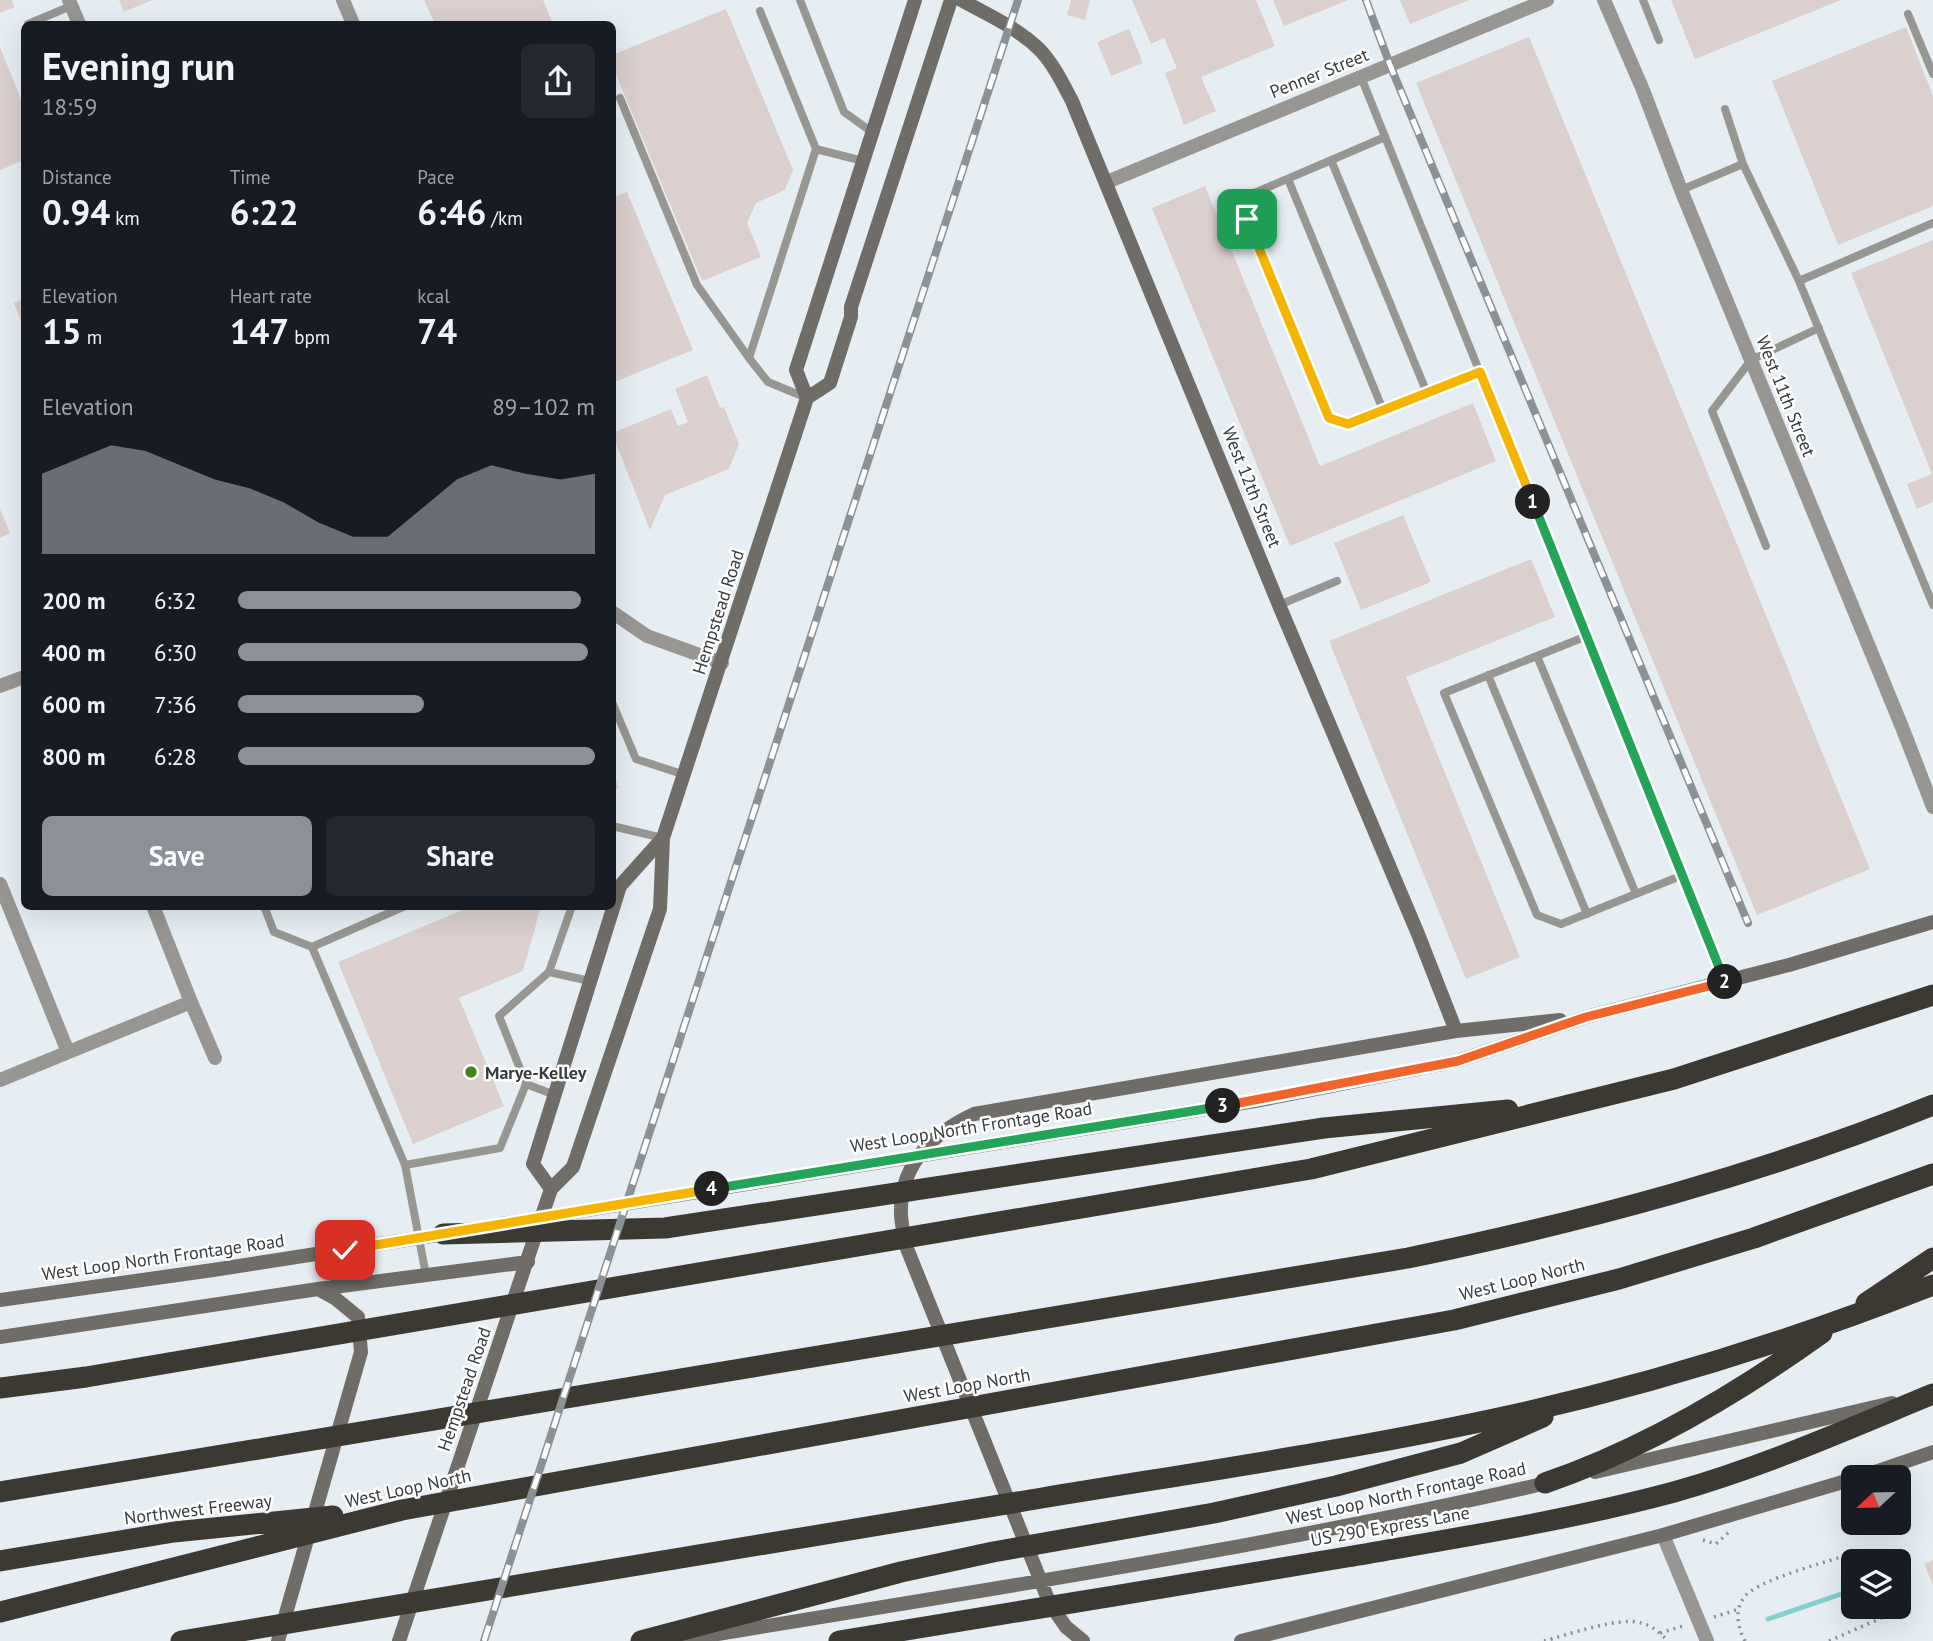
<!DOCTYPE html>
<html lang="en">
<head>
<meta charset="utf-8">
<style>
  body { margin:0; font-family:"PT Sans",sans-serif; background:#242831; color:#f1f3f6; height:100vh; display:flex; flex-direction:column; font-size:26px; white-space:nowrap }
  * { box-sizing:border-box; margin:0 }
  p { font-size:23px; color:#9ea1a6 }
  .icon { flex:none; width:38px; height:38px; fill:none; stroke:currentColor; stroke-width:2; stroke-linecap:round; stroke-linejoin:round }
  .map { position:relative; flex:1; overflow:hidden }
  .sheet { position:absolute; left:21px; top:21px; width:595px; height:889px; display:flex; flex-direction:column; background:#171b24; border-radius:10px; box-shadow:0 7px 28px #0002 }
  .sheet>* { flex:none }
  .needle { width:46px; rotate:248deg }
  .fabs { position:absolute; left:1841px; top:1465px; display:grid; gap:14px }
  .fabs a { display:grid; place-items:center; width:70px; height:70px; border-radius:10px; background:#171b24; box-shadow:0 7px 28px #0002; font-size:35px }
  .pin { position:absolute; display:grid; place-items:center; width:60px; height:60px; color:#fff; margin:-30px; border-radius:14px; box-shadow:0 4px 10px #0006 }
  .km { position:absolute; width:35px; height:35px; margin:-18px; border-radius:50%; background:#222; color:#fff; font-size:19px; line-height:35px; text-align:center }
  .round { display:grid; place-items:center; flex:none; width:74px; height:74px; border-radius:10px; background:#242831 }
  .headline { display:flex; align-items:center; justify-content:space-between; height:119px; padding:0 21px }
  h1 { font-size:38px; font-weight:800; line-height:52px }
  .metrics { display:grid; grid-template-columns:repeat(3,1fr); gap:10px; height:119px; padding:7px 21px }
  .metrics div { display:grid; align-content:center }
  .metrics b { font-size:35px; font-weight:800 }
  .metrics small { font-size:19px; font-weight:400 }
  .metrics p { font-size:19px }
  .chart { height:196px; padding:14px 21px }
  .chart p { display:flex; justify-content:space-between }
  .chart svg { width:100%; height:126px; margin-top:7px; fill:#8c9099; opacity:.7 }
  .primary-button { display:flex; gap:14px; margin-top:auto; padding:14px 21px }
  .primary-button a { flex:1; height:80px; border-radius:10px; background:#8c9099; color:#fff; font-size:28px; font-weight:800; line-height:80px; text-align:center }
  .primary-button a+a { background:#242831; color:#f1f3f6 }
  ul { padding:0 21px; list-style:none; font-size:23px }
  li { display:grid; grid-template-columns:112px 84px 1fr; align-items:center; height:52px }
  li i { height:18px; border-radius:9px; background:#8c9099 }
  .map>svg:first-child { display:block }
</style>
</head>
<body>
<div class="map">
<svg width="1933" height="1641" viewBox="0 0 1933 1641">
  <rect width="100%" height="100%" fill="#e6eef4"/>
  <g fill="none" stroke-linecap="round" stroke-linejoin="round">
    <!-- stream -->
    <path stroke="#84cfcf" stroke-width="5" d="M1768,1619l85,-29"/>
  </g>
  <!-- building -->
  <path fill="#dbd0cd" d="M0,0h12l3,7 -15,6z
    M119,0h33l-28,12z
    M424,0h119l10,24h-118z
    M1071,0h19l-5,20 -18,-5z
    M1132,0h124l19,46 -74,31 15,34 -32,14 -19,-52 12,-5 -13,-30 -13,6z
    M1273,0h75l-64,26z
    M1400,0h69l-59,24z
    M1671,0h170l-146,59z
    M726,9l67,161 -8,20 -29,13 -9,20 14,34 -59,24 -90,-216v-10z
    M1906,27l27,69v110l-95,39 -66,-164z
    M1129,29l14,34 -32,13 -14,-34z
    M1529,37l341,832 -113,46 -341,-832z
    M0,47l24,60v53l-24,10z
    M1205,186l115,280 153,-63 23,58 -206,85 -138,-338z
    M627,192l66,158 -81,33v-185z
    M1933,240v262l-16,7 -10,-25 25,-10 -81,-201z
    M24,299v29l-10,-25z
    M707,375l13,33 4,-1 15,37 -10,25 -64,26 -15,35 -38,-97 59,-24 7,17 10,-4 -13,-33z
    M0,509l10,24 -10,5z
    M1403,515l28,67 -70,28 -27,-67z
    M1531,559l24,58 -149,60 114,280 -54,22 -137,-338z
    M612,772l7,16 -7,3z
    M472,906h69l-18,65 -64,27 45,108 -91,38 -75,-182z
    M1933,1560v25l-9,-21z"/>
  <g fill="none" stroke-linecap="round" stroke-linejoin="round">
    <!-- path -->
    <path stroke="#898f93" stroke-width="3.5" stroke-dasharray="2 5" stroke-linecap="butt" d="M1703,1540l13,4 13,-12
      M1899,1575l3,13 -3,13
      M1714,1617l25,-8
      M1660,1633l23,-7
      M1544,1641c23,-6 77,-25 97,-18 12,3 19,10 27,18
      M1745,1641c-8,-14 -11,-33 1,-46 17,-17 82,-33 107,-42l14,-2 22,10
      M1829,1641l57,-25 9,-10"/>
    <!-- lane -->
    <path stroke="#989693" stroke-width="8" d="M800,0l44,112 28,20
      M1643,0l16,40
      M760,11l56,138 -67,209 19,24 39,16
      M1908,14l25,60
      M28,24l43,-18
      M1361,77l364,905
      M620,98l77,187 52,73
      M1725,109l18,55 56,117 134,324
      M1385,137l-133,57 -5,25 82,199 19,6 132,-53
      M816,149l47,12
      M1331,160l96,233
      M1288,179l95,231
      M1681,190l62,-26
      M1799,281l134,-58
      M1766,546l-54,-135 39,-51 68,-32
      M1279,605l58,-24
      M1587,636l-143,57 93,222 24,9 122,-49
      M1537,656l99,238
      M1488,675l99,239
      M612,702l24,57 49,16
      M612,826l51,12
      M264,906l10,26 38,15 93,-41
      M312,947l93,218 21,110
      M549,972l41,9
      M526,1084l29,11
      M405,1165l95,-17 26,-64 -27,-68 50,-44 23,-66"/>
    <!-- street -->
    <path stroke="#989693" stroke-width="14" d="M69,0l10,24
      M343,0l10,24
      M1604,0l39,90 38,100 221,537 31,80
      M1107,182l440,-182
      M612,612l35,24 75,27
      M0,686l24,-9
      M0,884l68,168
      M191,1002l24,56
      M0,1080l191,-78 -38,-96
      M1663,1535l44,106"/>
    <!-- secondary -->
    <path stroke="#706d68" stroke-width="14" d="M961,0c27,15 57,28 79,50 14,15 23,34 32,51l207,504 139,329 38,97
      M807,398l-11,-28 119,-370
      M551,1189l-18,-25 87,-278 43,-48
      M502,1224l759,-124 197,-39 128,-44 203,-52 144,-43
      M0,1300l213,-30 238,-37
      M0,1337l318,-48 210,-27
      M1595,1472l297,-69
      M1860,1477l73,-25
      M278,1641l83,-289 -3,-35 -22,-18 -18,-10
      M399,1641l152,-452 22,-22 87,-258 3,-71 144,-440 23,-15 21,-66v-10l100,-307
      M676,1641c293,-49 587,-92 875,-159
      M1083,1641l-17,-14 -16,-23 -144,-358c-2,-12 -6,-26 -5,-38 1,-46 34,-76 73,-94l482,-83 104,-11
      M1241,1641l422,-106 190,-56"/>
    <!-- highway -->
    <path stroke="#3c3932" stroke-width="21" d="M443,1234l222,-6 659,-100 184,-18
      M1866,1303l67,-45
      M0,1388l86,-11 1225,-208 363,-90 259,-84
      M1545,1483c99,-34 192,-89 277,-150
      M0,1492l1408,-234c179,-37 355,-84 525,-153
      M0,1561l174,-29 159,-16
      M0,1612l402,-102 1052,-190 165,-41 135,-41 179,-64
      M181,1641c287,-46 574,-94 861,-143 151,-25 303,-47 452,-79 150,-32 297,-78 439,-134
      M641,1641l260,-69 92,-20 221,-39 122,-27 125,-33 82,-36
      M839,1641c169,-28 339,-55 508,-84 109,-19 219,-36 327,-65 89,-25 174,-63 259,-98"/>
    <defs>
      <path id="rail" d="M1366,0l24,65 358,858
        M484,1641l534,-1641"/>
    </defs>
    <!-- rail casing -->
    <use href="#rail" stroke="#8b9195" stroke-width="8"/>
    <!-- rail -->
    <use href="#rail" stroke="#fff" stroke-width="5" stroke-dasharray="16" stroke-linecap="butt"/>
  </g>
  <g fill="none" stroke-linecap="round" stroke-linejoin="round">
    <defs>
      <path id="split-1" d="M1247,219l82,199 19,6 132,-52 53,130"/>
      <path id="split-2" d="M1533,502l192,480"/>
      <path id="split-3" d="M1223,1106l235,-45 128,-44 139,-35"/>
      <path id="split-4" d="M712,1189l511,-83"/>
      <path id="split-5" d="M345,1250l367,-61"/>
    </defs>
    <!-- split-1 casing -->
    <use href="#split-1" stroke="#fff" stroke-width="14"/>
    <!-- split-2 casing -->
    <use href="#split-2" stroke="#fff" stroke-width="14"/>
    <!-- split-3 casing -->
    <use href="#split-3" stroke="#fff" stroke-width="14"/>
    <!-- split-4 casing -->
    <use href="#split-4" stroke="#fff" stroke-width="14"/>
    <!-- split-5 casing -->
    <use href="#split-5" stroke="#fff" stroke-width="14"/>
    <!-- split-1 -->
    <use href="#split-1" stroke="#f5b400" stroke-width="9"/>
    <!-- split-2 -->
    <use href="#split-2" stroke="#22a559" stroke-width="9"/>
    <!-- split-3 -->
    <use href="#split-3" stroke="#f0652b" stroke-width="9"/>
    <!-- split-4 -->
    <use href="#split-4" stroke="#22a559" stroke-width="9"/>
    <!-- split-5 -->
    <use href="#split-5" stroke="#f5b400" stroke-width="9"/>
  </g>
  <!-- markers -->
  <circle fill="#47821e" stroke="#fff" stroke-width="2.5" cx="471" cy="1072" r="7"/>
  <g text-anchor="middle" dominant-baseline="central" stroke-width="5" stroke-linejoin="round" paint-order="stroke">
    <!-- street labels -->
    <g font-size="18" fill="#383c3e" stroke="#fff">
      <text transform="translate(1319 73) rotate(-22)">Penner Street</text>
      <text transform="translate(1786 396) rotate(68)">West 11th Street</text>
      <text transform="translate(1252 487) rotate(68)">West 12th Street</text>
      <text transform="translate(718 612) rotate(-72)">Hempstead Road</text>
      <text transform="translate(971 1127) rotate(-9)">West Loop North Frontage Road</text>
      <text transform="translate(163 1257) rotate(-8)">West Loop North Frontage Road</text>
      <text transform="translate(1522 1279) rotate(-14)">West Loop North</text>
      <text transform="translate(967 1385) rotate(-10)">West Loop North</text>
      <text transform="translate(464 1389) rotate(-71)">Hempstead Road</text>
      <text transform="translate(408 1488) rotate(-12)">West Loop North</text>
      <text transform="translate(1406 1493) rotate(-12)">West Loop North Frontage Road</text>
      <text transform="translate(198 1509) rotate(-7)">Northwest Freeway</text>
      <text transform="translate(1390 1526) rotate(-10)">US 290 Express Lane</text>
    </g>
    <!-- poi labels -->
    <g font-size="18" font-weight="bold" fill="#383c3e" stroke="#fff" text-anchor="start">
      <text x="485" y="1072">Marye-Kelley</text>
    </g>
  </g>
</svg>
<div class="fabs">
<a><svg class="needle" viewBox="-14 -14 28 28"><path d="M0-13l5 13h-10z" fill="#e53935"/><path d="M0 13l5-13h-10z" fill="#9ea1a6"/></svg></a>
<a><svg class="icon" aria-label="layers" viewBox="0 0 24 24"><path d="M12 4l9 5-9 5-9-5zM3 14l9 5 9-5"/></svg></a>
</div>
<div class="pin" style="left:1247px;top:219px;background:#1e9e55"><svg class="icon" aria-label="arrive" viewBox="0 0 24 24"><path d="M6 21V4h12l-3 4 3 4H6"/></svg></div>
<div class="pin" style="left:345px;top:1250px;background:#d93025"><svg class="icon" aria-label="check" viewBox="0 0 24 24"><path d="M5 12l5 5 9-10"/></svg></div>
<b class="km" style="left:1533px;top:502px">1</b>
<b class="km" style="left:1725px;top:982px">2</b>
<b class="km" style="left:1223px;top:1106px">3</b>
<b class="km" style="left:712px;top:1189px">4</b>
<section class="sheet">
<div class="headline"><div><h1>Evening run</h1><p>18:59</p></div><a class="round"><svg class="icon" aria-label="share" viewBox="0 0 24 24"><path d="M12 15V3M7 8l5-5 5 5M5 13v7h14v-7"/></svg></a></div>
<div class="metrics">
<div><p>Distance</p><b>0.94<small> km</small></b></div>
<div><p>Time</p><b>6:22</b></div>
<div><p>Pace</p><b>6:46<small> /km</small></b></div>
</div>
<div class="metrics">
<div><p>Elevation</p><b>15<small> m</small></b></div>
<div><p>Heart rate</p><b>147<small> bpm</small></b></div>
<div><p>kcal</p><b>74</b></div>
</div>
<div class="chart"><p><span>Elevation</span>89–102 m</p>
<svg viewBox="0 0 160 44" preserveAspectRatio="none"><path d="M0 44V16L10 11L20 6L30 8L40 13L50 18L60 21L70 26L80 33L90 38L100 38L110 28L120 18L130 13L140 16L150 18L160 16V44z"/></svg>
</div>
<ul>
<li><b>200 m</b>6:32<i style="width:96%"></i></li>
<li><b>400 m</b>6:30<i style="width:98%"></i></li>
<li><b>600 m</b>7:36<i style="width:52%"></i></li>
<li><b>800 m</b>6:28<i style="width:100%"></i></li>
</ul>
<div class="primary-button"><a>Save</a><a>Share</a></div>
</section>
</div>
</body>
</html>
